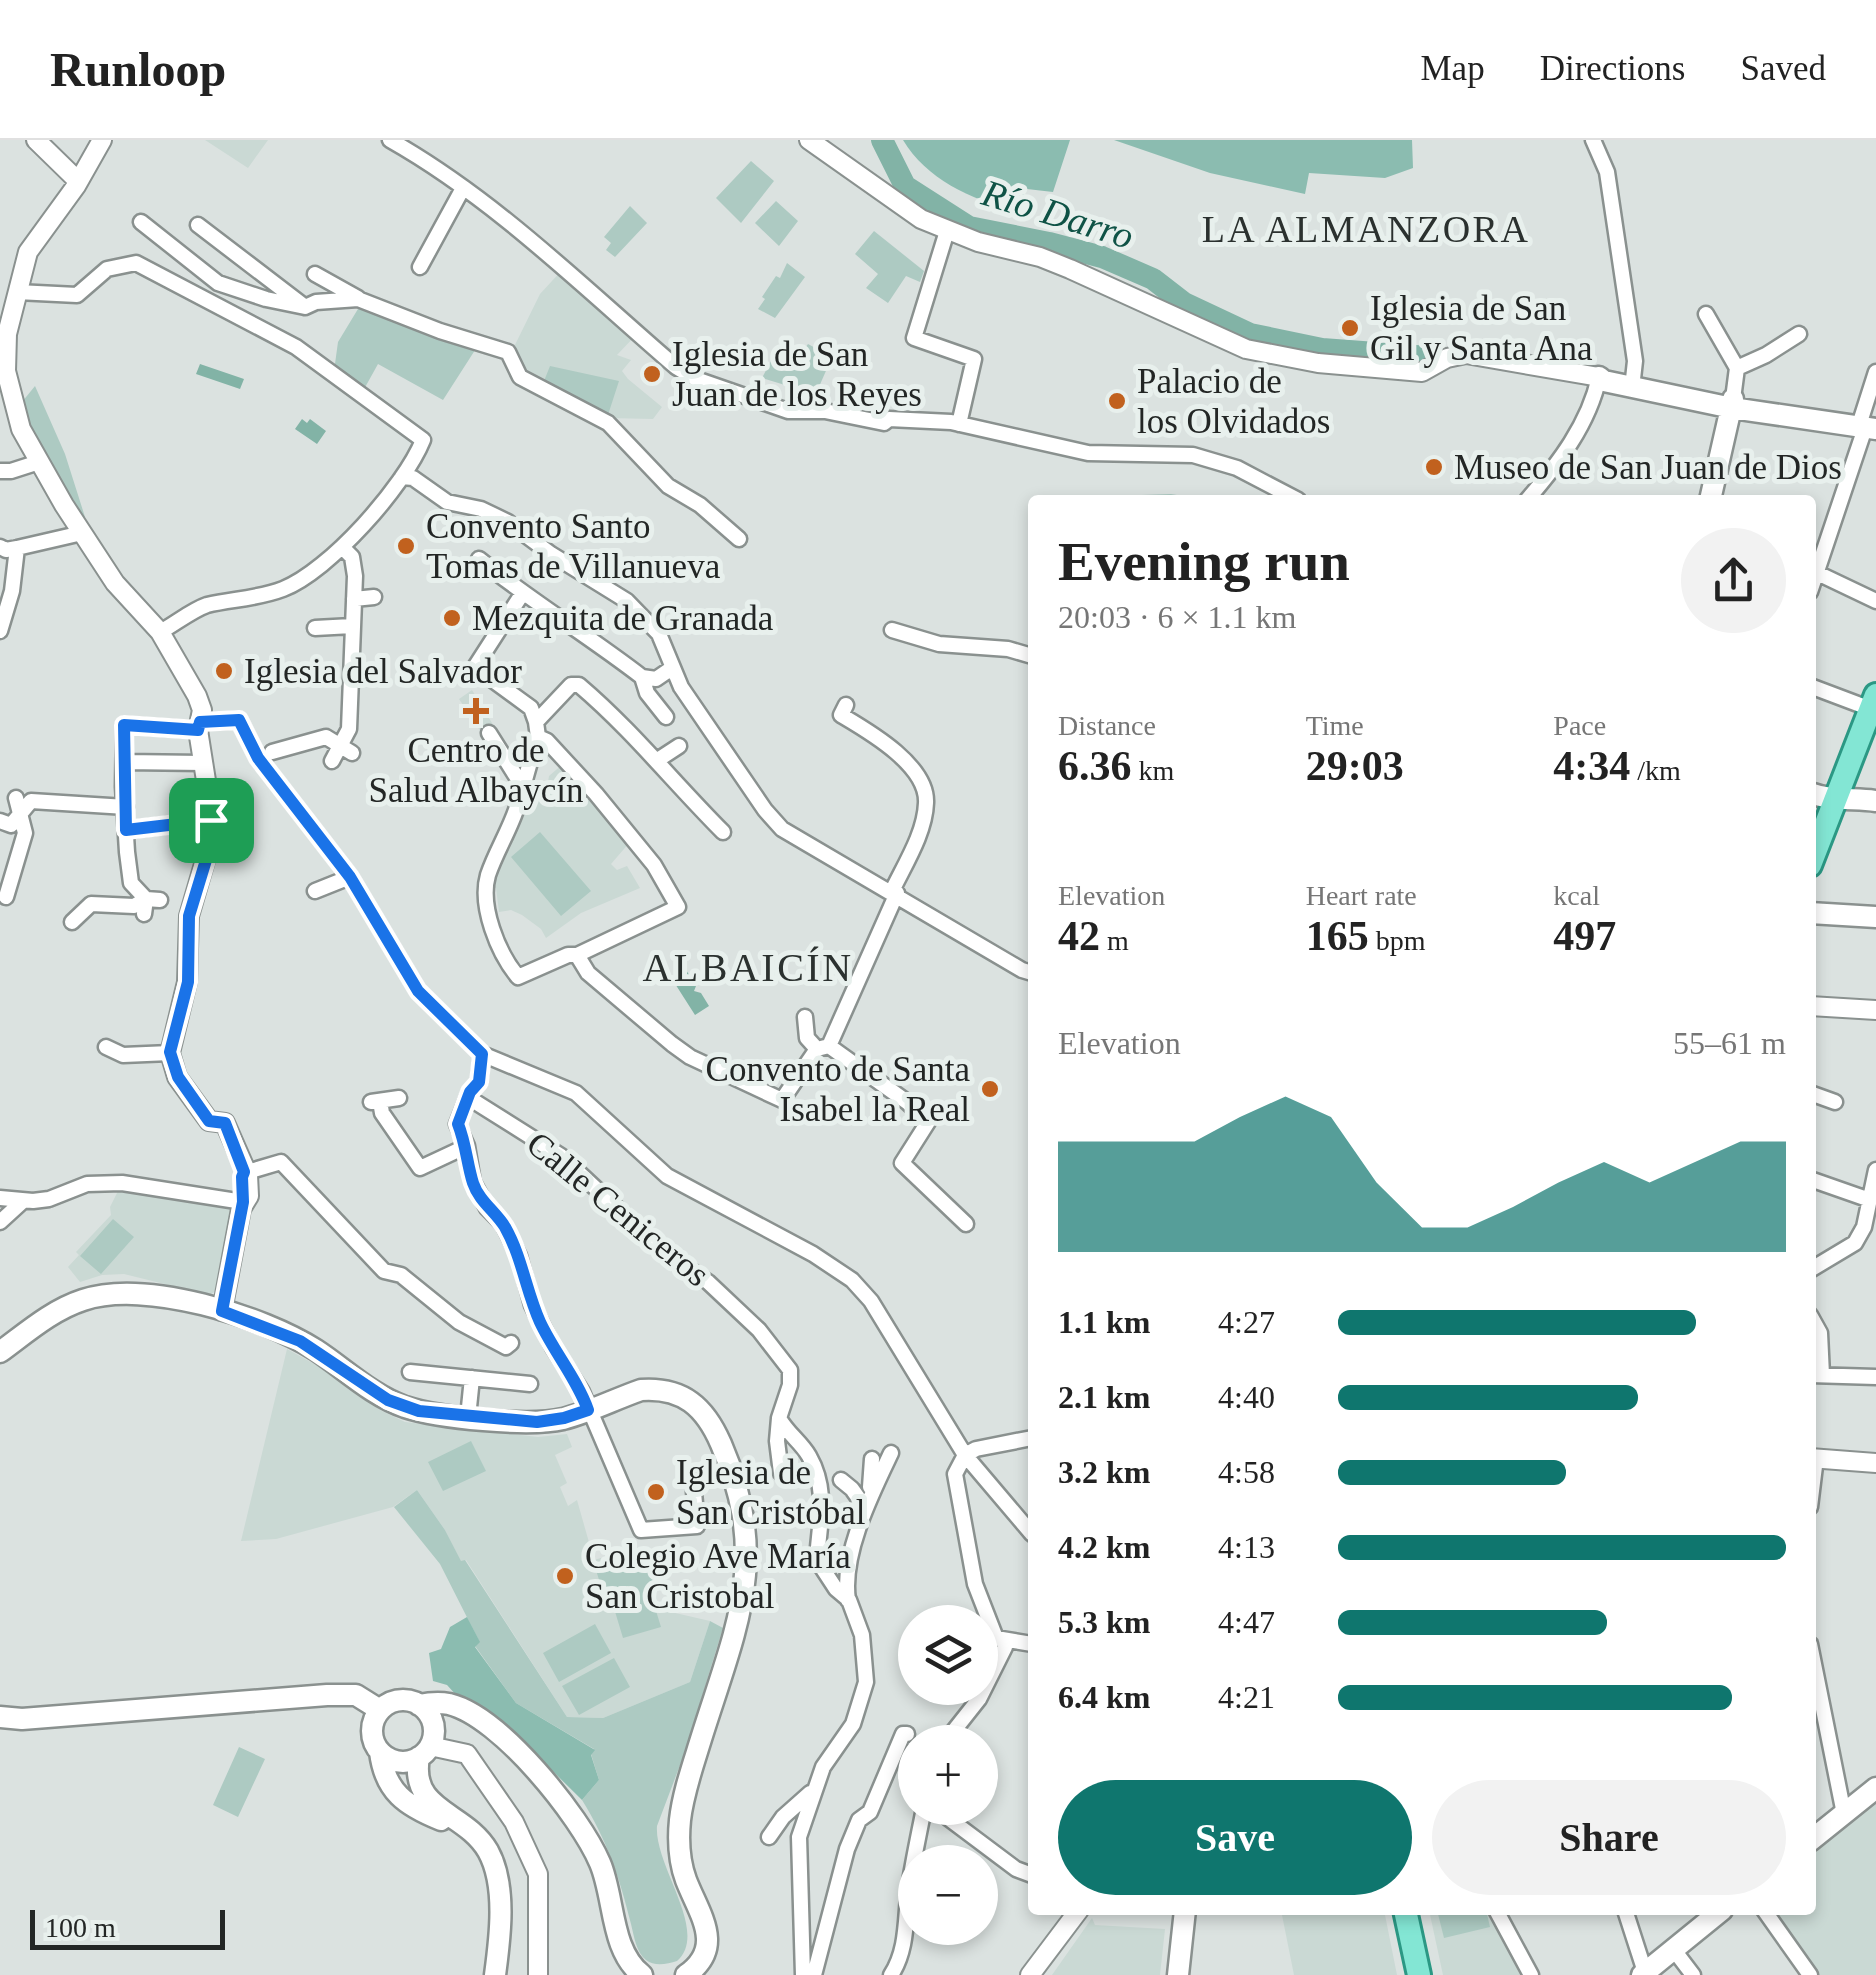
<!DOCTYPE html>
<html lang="en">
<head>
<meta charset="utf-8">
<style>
  body { margin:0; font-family:Georgia,serif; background:#f2f2f2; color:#222; height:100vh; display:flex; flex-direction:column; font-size:38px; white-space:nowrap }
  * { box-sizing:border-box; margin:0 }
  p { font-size:32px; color:#767676 }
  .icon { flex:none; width:55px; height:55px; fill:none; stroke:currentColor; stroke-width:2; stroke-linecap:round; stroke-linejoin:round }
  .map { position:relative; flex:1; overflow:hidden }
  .sheet { position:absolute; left:1028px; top:355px; width:788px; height:1420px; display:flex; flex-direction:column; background:#fff; border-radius:10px; box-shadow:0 5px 15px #0003 }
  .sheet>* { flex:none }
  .buttons { position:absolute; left:898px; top:1465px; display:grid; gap:20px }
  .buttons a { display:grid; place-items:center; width:100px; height:100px; border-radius:50%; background:#fff; box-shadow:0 5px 15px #0003; font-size:50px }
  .scale { position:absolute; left:30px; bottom:25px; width:195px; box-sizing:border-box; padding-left:10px; border:5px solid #232625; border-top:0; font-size:28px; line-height:35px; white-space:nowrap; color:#232625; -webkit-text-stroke:8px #e8f0ed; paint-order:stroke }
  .pin { position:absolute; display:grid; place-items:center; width:85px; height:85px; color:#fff; margin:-42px; border-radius:20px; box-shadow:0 5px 15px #0006 }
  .round { display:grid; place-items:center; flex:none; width:105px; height:105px; border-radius:52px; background:#f2f2f2 }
  .summary { display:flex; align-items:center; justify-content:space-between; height:170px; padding:0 30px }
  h1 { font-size:55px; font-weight:700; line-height:75px }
  .stats { display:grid; grid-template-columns:repeat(3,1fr); gap:15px; height:170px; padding:10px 30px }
  .stats div { display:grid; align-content:center }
  .stats b { font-size:42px; font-weight:700 }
  .stats small { font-size:28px; font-weight:400 }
  .stats p { font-size:28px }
  .chart { height:280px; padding:20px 30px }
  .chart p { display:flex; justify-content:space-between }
  .chart svg { width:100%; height:180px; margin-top:10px; fill:#0f766e; opacity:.7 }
  .action { display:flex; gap:20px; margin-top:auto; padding:20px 30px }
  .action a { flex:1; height:115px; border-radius:60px; background:#0f766e; color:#fff; font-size:40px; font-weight:700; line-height:115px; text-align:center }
  .action a+a { background:#f2f2f2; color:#222 }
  ul { padding:0 30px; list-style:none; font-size:32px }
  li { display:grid; grid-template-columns:160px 120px 1fr; align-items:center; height:75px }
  li i { height:25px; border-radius:12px; background:#0f766e }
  header { display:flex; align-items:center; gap:60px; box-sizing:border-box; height:140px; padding:0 50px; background:#fff; border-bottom:2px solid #e0e0e0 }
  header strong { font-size:48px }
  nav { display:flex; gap:55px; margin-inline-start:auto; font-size:35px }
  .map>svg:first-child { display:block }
</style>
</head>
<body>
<header>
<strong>Runloop</strong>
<nav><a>Map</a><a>Directions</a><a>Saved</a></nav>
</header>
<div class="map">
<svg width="1876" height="1835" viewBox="0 0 1876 1835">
  <rect width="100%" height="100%" fill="#dbe2e0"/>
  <!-- built -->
  <path fill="#cad9d4" d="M205,0h63l-20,28z
    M563,129l72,67 -18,19 14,5 -9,11 6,8 34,28 -9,12 -46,-1 -82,-40 -13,-27 28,-57z
    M472,550l23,38 -12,7 -24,-36z
    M564,623l66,79 -19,22 6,6 10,-4 13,22 -59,25 -35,25 -5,-9 -19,-14 -11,-5 -12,2 -3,-24 -7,-2 38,-95 10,5 4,-10 6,2 2,-12z
    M121,1045l107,20 5,7 -17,79 -7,4 -85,-21 -22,1 -22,7 -12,-15 11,-12 -3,-3 35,-37 -1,-8z
    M287,1209l31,17 64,45 23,11 133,15 29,-3 5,13 -17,8 12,28 -7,4 8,19 9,-6 17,60 49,-14 2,7h5l8,56 52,12 -20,61 -87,36 -36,-1 -101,-157 -5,2 -16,-32 -28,-40 -24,17 -117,32 -35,2z
    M1876,1658v177h-61l-3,-10 -43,-55h41v-57z
    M1281,1770h103l13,65h-103z
    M1429,1770h60l35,65h-81z
    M1092,1778l3,7 70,4 -5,46h-108z"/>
  <!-- green -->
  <path fill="#adcac2" d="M751,21l23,20 -33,42 -25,-25z
    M776,61l22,20 -19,25 -24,-23z
    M630,66l17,17 -32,34 -9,-7 5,-7 -7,-6z
    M874,91l50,40 -4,11 -14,-6 -18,27 -22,-15 12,-14 -23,-20z
    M787,123l18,14 -30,41 -17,-9 7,-10 -3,-2 14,-21 4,2z
    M361,164l116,43 -34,53 -65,-36 -15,27 -29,-20 4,-29z
    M789,204l14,7 5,-7 24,13 -17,39 -17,-1v-6l-36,-11 13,-25 7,3z
    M550,226l69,15 -12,37 -65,-32z
    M35,246l30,68 20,63 -7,3 -50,-90 -6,-28z
    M1171,354l35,6h-94l1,-4z
    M540,692l51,59 -30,25 -50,-59z
    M113,1079l21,18 -33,37 -21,-18z
    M471,1301l15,30 -43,20 -15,-29z
    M417,1350l28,40 16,31 4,-1 102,157 36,1 87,-36 20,-61 13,7 -38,124 -28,74c-3,40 53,106 20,135 -10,3 -22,6 -31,-1 -10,-8 -12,-24 -15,-36 -11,-45 -24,-84 -49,-124l17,-20 -8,-26 3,-5 -78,-46 -41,-57 4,-5 -39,-77 -46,-57z
    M639,1412l1,5 5,-1 8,27 -5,2 13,42 -38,11 -13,-43 -6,1 -8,-26 5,-2 -1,-4z
    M595,1484l16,29 -52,29 -16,-29z
    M614,1518l16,29 -51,28 -17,-29z
    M239,1607l26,12 -27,58 -25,-12z
    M1446,1770h40l4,17 -46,11 -6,-24z"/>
  <!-- forest -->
  <path fill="#8bbcb0" d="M903,0h167l-17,52 -26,-3 -13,22c-43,-12 -88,-32 -111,-71z
    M1114,0h298l1,28 -28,10 -76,-5 -4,21 -95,-21z
    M467,1477l13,25 -5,5 41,56 79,47 -4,5 8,25 -17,20 -80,-79 -45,-25 -10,-11 -14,-4 -4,-28 12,-4 9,-22z"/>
  <!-- water -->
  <path fill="#82b3a6" d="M200,224l44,15 -4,10 -44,-15z
    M302,279l5,4 3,-4 16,12 -9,13 -22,-15z
    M686,830l10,16 -2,5 7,2 8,13 -14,9 -23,-36z"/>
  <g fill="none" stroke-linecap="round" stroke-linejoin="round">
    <!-- river -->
    <path stroke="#82b3a6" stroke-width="22" d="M882,0l23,46 64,41 80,16 53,14 51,22 31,24 66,31 72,15 94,7"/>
    <defs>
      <path id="minor" d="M390,0c106,60 194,148 286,227l20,12 92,32h37l59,12 5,-4 62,3 137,31 105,2 44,13 61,32
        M1593,0l14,32 28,189 -2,18
        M141,82l77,61 48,16 39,8
        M198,85l106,81
        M947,91l-33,107 60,21 -15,65
        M420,127l43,-79
        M315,134l43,24
        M17,152l60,3 30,-26 29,-6 160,84 127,93c-19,47 -94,131 -140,149 -26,10 -51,10 -76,16 -15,5 -32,19 -47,27
        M305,167l11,-5 42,-3 82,32 68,21 12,25 88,46 60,63 32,19 39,34
        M1706,174l31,54 -4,31
        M1737,228l29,-13 33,-21
        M1861,279l15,-47
        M0,331h11l28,-9
        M402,337l11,1 34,24 34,7 27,13 43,32 76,47 32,33 22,53 84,123 17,19 240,141 10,3
        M1527,360c31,-36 62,-76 72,-123
        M0,407l6,3 11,-2 65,-15
        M479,419c52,42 110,77 163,118
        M1811,430l65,31
        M1810,452l55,-164
        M522,454l-47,73 56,41 5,14
        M354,459l20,-2
        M315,488l37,-2
        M892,490l47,14 69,5 24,7
        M0,491l12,-40 5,-43
        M642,537l5,16 19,24
        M642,537l14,2 16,-11
        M1810,546l61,23
        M846,565l-5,10c27,16 87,50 85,88 -1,30 -21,61 -34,88
        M200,582l39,-2 19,38 92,119 68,114 64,63 94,39 91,83 146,78 39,26 19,21 94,154 67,79
        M489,593l32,51
        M538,597c-8,22 -13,45 -20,67 -7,24 -22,47 -30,71 -9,31 10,78 30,102l50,-22h9l101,-48 -24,-42 -58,-71 -49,-53 -9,-4 -2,-15 35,-37h8c53,45 95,98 144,147
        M272,612l54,-15 26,16
        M332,621l17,-32 6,-153 -3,-19 -10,-10
        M656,621l23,-15
        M124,622l79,1
        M0,681l11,4 20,-24 95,6
        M126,690l85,-10
        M315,751l35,-14
        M6,757l19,-64 -9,-35
        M144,774l2,-15 -15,-16 -4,-31 -4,-65 1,-62 74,5
        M72,782l19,-18 43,2 12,-7 14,1
        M577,815l11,18 84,71 18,13 92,43 35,-51 12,-3
        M805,877l2,21 10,11
        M829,906l78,56 21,20 -26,41 64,61
        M829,906l68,-153
        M106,907l17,8 47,-2
        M482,914l-3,28 -9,10 -13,32 10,22 6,36 14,26 16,16 16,32 13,49 21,42 29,45 59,138 56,-4 -3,-34
        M1810,953l25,9
        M469,958l92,58 103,96 44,30 51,48 31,40v15l-11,33c8,15 22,24 30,38 20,35 10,68 8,104l19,29 13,11 13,35 4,47 -13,42 -30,43 -24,70 4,138
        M380,961l2,12 38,55 47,-22
        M371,962l28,-4
        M244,1033l37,-11 103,109 17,4 58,47 47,25 5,-4
        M1810,1039l60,21
        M0,1058l33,3 16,-2 38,-15 35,-1 121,19
        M0,1082l23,-21
        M1810,1130l45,-27 9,-16 12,-57
        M1810,1175l10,18 2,42
        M410,1232l120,12
        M1810,1235l66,2
        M468,1277l4,-39
        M779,1278l-2,23 4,32
        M965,1315l-10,19 20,110 21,54 36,6
        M965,1315l11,-6 56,-11
        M841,1340l11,9 12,17
        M870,1347l2,-28
        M1810,1367l6,-49
        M848,1460c-7,-46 24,-107 43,-147
        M1810,1504l34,170
        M945,1602l34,-43 26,-52 -2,-6
        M948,1678l68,51 16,6
        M769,1697l14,-20 27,-24
        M1496,1770l35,65
        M1625,1770l20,62
        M1764,1770l46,65
        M1674,1810l19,25
        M814,1835l33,-126 12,-29 11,-8 33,-78h4
        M891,1835c17,-26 14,-57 18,-87 4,-27 10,-54 15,-80"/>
      <path id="tertiary" d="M36,0l42,41
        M102,0l-26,46 -48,66 -21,82 -1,37 15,58 43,76 51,78 45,49 37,64 5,14 -4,20 9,57 4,53 -22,76 -2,66 -17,71 7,24 32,44 16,2 23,52 1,21 -8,13 -19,102
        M809,0l112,79 57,23 62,15 30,12 176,80 72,14 104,9 25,-14 19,-4 133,23
        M1810,866l66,4
        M1810,1318l66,5
        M430,1606l37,8 47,68 24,52v101
        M1030,1835l49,-65"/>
      <path id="secondary" d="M1599,237l5,4 128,27 144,21
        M1710,360l23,-101
        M1810,653c21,8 44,5 66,8
        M1810,773l66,4
        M0,1212c26,-19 52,-42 83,-52 62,-21 180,16 233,50 29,19 55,45 89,57 34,11 123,20 158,12 27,-7 52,-20 78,-29 42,-3 64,17 80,54 50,115 15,183 -20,295 -8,26 -18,54 -21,81 -2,20 -1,41 6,60 13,34 40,67 0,95
        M372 1591a31 31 0 1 1 62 0a31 31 0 1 1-62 0Z
        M419,1565c10,-2 20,-3 30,-1 51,12 131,112 151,159 15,35 10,87 42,112
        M0,1577l22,2 305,-24h29l24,15
        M380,1612c5,40 26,54 61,68
        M419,1617c-10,55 46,54 69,94 19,34 12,87 7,124
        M1810,1701l66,-53
        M1178,1835l7,-65
        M1642,1835l80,-65"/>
      <path id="primary" d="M1810,725l66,-170
        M1405,1770l14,65"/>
    </defs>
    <!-- minor casing -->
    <use href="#minor" stroke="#8a918f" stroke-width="19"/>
    <!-- tertiary casing -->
    <use href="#tertiary" stroke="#8a918f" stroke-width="22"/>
    <!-- secondary casing -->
    <use href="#secondary" stroke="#8a918f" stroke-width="25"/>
    <!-- primary casing -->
    <use href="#primary" stroke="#2b9884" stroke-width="28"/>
    <!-- minor -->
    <use href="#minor" stroke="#fff" stroke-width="14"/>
    <!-- tertiary -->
    <use href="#tertiary" stroke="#fff" stroke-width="18"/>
    <!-- secondary -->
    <use href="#secondary" stroke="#fff" stroke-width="20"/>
    <!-- primary -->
    <use href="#primary" stroke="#83e6d4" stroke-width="22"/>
  </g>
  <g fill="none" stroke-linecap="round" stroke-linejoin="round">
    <defs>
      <path id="route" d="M239,580l19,38 92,119 68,114 64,63 -3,28 -9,10 -12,32c8,20 9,40 15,59 6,18 23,29 32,44 17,30 21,64 35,95 14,30 37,57 48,88l-24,8 -27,4 -118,-11 -31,-11 -88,-59 -78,-30 21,-109 -1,-25 2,-5 -19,-49 -16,-2 -31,-44 -8,-25 18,-70 1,-66 21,-69 1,-27 -85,10 -2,-105 74,5 2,-8z"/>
    </defs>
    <!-- route casing -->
    <use href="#route" stroke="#fff" stroke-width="20"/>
    <!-- route -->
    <use href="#route" stroke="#1a73e8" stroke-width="12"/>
  </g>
  <!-- markers -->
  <g fill="#c1611e" stroke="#e8f0ed" stroke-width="4">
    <circle cx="1350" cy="188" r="10"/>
    <circle cx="652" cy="234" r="10"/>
    <circle cx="1117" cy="261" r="10"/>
    <circle cx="1434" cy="327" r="10"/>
    <circle cx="406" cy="406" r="10"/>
    <circle cx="452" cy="478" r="10"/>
    <circle cx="224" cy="531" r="10"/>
    <path d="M471 556h10v10h10v10h-10v10h-10v-10h-10v-10h10z"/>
    <circle cx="990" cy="949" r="10"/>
    <circle cx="656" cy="1352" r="10"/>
    <circle cx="565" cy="1436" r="10"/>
  </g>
  <g text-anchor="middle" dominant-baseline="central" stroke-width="10" stroke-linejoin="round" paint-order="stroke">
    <!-- poi labels -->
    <g font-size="35" fill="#232625" stroke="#e8f0ed" text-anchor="start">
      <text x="1370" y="168">Iglesia de San<tspan x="1370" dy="40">Gil y Santa Ana</tspan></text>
      <text x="672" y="214">Iglesia de San<tspan x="672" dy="40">Juan de los Reyes</tspan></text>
      <text x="1137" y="241">Palacio de<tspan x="1137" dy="40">los Olvidados</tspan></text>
      <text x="1454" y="327">Museo de San Juan de Dios</text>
      <text x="426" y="386">Convento Santo<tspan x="426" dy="40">Tomas de Villanueva</tspan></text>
      <text x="472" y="478">Mezquita de Granada</text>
      <text x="244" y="531">Iglesia del Salvador</text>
      <text x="476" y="610" text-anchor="middle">Centro de<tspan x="476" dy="40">Salud Albaycín</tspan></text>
      <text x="970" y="929" text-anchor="end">Convento de Santa<tspan x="970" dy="40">Isabel la Real</tspan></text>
      <text x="676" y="1332">Iglesia de<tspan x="676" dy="40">San Cristóbal</tspan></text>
      <text x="585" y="1416">Colegio Ave María<tspan x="585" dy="40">San Cristobal</tspan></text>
    </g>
    <!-- street labels -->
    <g font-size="35" fill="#232625" stroke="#e8f0ed">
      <text transform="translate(618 1069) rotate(39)">Calle Ceniceros</text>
    </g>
    <!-- water labels -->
    <g font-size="38" font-style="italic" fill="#0f5346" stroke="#e8f0ed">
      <text transform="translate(1058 74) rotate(17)">Río Darro</text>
    </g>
    <!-- neighbourhood labels -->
    <g font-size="38" letter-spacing="2.5" fill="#2b312f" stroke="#e8f0ed">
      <text x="1366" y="89">LA ALMANZORA</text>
    </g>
    <!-- quarter labels -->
    <g font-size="40" letter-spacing="2.5" fill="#2b312f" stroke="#e8f0ed">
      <text x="748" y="827">ALBAICÍN</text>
    </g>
  </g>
</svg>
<div class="buttons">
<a><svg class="icon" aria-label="layers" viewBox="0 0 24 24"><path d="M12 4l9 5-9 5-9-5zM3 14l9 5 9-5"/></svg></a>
<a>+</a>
<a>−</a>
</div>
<div class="scale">100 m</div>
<div class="pin" style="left:211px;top:680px;background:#1e9e55"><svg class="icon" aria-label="arrive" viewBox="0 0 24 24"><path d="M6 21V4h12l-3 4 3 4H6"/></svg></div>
<section class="sheet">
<div class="summary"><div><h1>Evening run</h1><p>20:03 · 6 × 1.1 km</p></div><a class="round"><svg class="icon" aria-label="share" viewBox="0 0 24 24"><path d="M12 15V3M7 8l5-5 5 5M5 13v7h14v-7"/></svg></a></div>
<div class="stats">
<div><p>Distance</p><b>6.36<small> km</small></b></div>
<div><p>Time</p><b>29:03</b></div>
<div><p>Pace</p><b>4:34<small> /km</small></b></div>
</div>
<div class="stats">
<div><p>Elevation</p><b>42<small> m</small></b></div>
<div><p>Heart rate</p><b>165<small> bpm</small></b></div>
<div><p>kcal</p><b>497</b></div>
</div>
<div class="chart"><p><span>Elevation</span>55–61 m</p>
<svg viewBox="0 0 160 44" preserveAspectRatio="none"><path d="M0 44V17L10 17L20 17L30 17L40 11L50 6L60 11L70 27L80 38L90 38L100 33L110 27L120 22L130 27L140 22L150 17L160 17V44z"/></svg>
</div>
<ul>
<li><b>1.1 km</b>4:27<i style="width:80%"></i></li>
<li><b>2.1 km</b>4:40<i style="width:67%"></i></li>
<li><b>3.2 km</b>4:58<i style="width:51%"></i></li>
<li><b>4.2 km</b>4:13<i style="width:100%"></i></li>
<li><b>5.3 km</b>4:47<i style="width:60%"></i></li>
<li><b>6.4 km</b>4:21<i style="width:88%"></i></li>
</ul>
<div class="action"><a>Save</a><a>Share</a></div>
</section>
</div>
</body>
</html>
